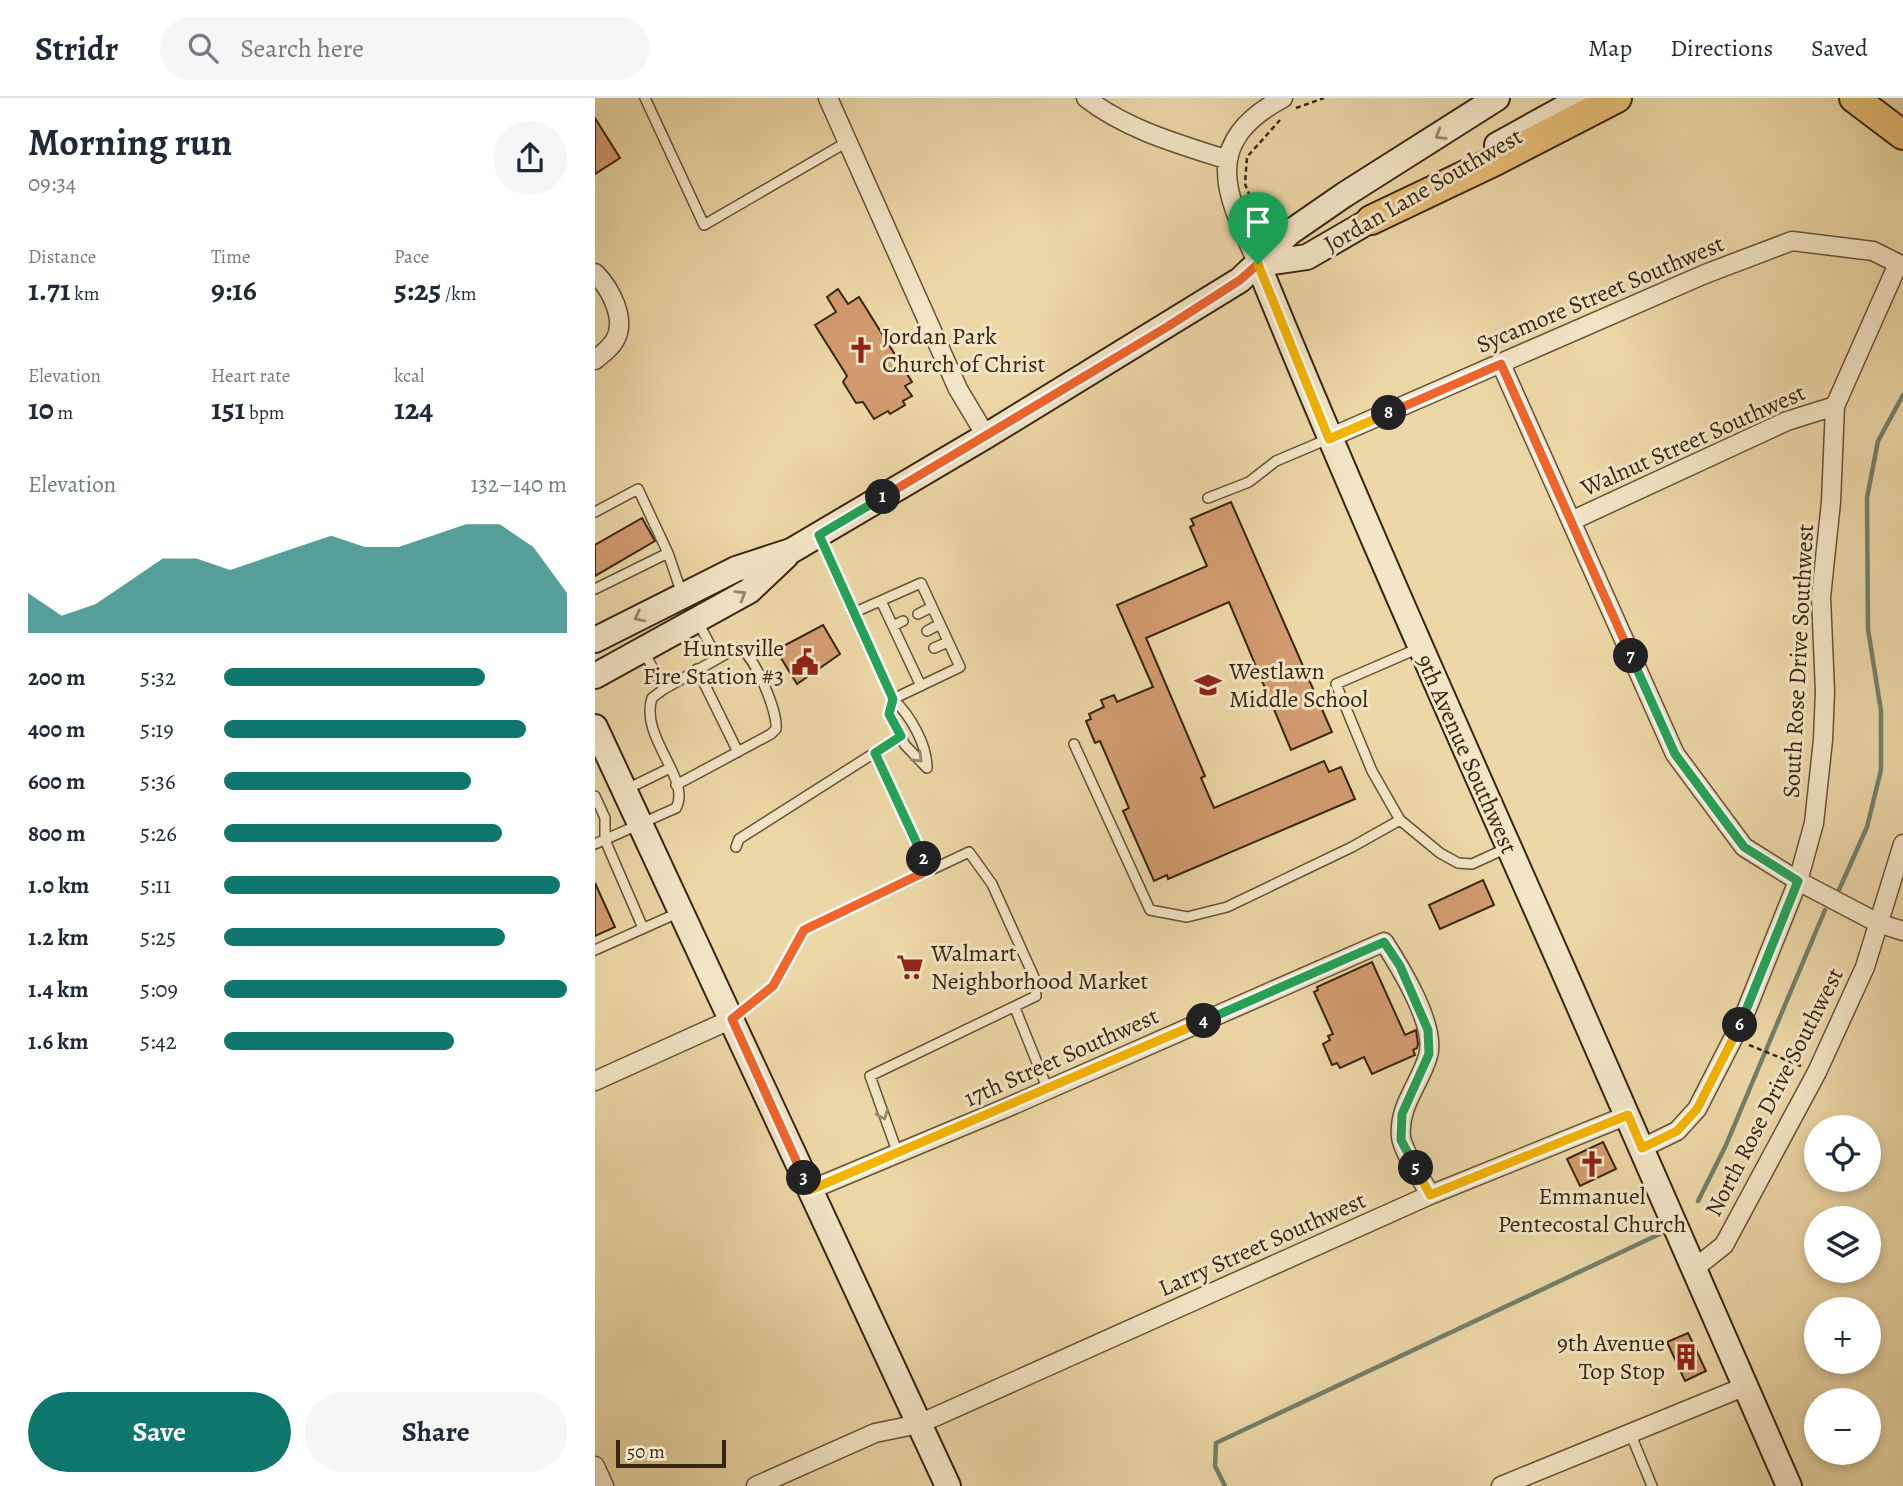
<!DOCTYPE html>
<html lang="en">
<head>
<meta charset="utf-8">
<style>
  body { margin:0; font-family:Alegreya,serif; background:#f6f6f7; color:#1f2937; height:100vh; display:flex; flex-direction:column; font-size:26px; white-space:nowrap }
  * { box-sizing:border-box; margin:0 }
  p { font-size:23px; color:#747a83 }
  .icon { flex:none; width:38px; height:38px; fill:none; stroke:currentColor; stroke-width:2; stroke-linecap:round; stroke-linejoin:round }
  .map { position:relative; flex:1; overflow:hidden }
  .panel { display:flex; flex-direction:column; background:#fff; width:595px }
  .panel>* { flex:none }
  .fabs { position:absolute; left:1209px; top:1017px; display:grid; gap:14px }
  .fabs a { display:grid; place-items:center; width:77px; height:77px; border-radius:50%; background:#fff; box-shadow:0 4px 10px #0003; font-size:35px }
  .scale { position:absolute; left:21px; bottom:18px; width:110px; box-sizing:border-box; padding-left:7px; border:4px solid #38260f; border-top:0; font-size:19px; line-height:24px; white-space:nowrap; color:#38260f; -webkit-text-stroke:5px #f3e5c6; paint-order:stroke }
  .pin { position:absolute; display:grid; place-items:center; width:60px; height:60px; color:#fff; margin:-72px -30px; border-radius:50% 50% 50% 0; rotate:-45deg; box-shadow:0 0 7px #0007 }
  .pin .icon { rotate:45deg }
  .km { position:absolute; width:35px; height:35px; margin:-18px; border-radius:50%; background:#222; color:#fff; font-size:19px; line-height:35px; text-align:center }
  .round { display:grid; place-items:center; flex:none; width:74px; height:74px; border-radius:37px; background:#f6f6f7 }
  .headline { display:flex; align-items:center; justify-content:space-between; height:119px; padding:0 28px }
  h1 { font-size:38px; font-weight:700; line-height:52px }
  .figures { display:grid; grid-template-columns:repeat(3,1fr); gap:10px; height:119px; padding:7px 28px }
  .figures div { display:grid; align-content:center }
  .figures b { font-size:30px; font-weight:700 }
  .figures small { font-size:19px; font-weight:400 }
  .figures p { font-size:19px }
  .chart { height:196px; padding:14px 28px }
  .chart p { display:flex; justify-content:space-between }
  .chart svg { width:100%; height:126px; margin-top:7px; fill:#0f766e; opacity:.7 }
  .button { display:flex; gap:14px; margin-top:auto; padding:14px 28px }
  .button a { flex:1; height:80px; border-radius:42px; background:#0f766e; color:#fff; font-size:28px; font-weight:700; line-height:80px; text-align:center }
  .button a+a { background:#f6f6f7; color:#1f2937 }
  ul { padding:0 28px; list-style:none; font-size:23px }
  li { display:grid; grid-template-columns:112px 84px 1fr; align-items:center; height:52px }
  li i { height:18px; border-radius:9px; background:#0f766e }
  header { display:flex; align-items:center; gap:42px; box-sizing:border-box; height:98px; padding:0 35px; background:#fff; border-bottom:2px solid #e0e1e3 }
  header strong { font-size:33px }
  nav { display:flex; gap:38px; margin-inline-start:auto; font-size:24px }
  .search { width:490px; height:63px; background:#f6f6f7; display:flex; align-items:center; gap:18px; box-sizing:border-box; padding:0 24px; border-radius:38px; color:#747a83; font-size:26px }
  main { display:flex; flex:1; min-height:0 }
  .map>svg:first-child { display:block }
</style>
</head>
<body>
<header>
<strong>Stridr</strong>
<div class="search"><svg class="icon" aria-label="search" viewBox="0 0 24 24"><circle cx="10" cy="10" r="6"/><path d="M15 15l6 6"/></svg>Search here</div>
<nav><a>Map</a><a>Directions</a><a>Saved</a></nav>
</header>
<main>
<section class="panel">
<div class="headline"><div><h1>Morning run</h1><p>09:34</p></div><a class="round"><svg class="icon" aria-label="share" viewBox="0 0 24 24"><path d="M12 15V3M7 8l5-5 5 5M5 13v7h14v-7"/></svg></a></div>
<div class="figures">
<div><p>Distance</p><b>1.71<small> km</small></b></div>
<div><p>Time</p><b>9:16</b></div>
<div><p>Pace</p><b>5:25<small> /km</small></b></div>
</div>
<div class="figures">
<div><p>Elevation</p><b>10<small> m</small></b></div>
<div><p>Heart rate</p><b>151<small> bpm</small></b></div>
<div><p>kcal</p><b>124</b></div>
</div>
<div class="chart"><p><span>Elevation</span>132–140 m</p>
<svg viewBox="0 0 160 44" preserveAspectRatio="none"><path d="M0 44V30L10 38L20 34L30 26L40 18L50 18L60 22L70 18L80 14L90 10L100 14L110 14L120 10L130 6L140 6L150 14L160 30V44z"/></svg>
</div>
<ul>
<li><b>200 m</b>5:32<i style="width:76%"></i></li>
<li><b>400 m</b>5:19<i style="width:88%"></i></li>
<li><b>600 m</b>5:36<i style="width:72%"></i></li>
<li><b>800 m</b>5:26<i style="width:81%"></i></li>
<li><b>1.0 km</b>5:11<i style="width:98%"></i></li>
<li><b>1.2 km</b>5:25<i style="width:82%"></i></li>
<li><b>1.4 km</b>5:09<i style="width:100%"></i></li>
<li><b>1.6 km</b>5:42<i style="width:67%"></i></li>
</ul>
<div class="button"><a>Save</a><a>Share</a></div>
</section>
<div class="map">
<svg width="1308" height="1388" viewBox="0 0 1308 1388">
  <rect width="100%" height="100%" fill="#ecd7a7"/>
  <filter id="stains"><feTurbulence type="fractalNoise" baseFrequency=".00286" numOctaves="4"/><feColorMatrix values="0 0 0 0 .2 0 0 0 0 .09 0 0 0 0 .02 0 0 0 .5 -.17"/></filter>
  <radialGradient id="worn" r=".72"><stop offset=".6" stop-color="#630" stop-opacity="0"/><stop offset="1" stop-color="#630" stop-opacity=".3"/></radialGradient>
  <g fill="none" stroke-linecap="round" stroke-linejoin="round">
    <!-- stream -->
    <path stroke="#727f6a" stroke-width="4.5" d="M1244,792l28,-63 14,-57v-59l-13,-82 -1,-131 11,-57 25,-46
      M1103,1103l28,-56 99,-235
      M630,1388l-10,-20 1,-23 448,-211"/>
  </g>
  <!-- building -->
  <path fill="#d29c70" stroke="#38260f" stroke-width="2" d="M0,20l25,40 -25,16z
    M243,191l10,15 11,-7 53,85 -7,4 7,10 -9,5 2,4 -15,9 -2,-3 -14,8 -11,-17 -7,1 -13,-21 4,-6 -32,-51 21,-13 -9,-15z
    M636,404l101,230 -41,18 -62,-148 -83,36 59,138 -4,2 13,30 110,-47 5,11 12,-5 14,32 -187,80 -1,-4 -13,6 -31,-70 6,-3 -29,-67 -5,2 -9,-22 5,-2 -2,-5 15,-7 -3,-7 13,-5 3,7 36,-15 -36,-82 90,-39 -17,-39 4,-2 -3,-6z
    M47,420l13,23 -60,35v-31z
    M228,527l17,29 -43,30 -21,-34z
    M888,782l11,25 -54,24 -11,-24z
    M0,785l20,44 -20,9z
    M777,864l33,73 11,-5 2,14 -1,4 -4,2 2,5 -43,19 -8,-17 -24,11 -3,-5 -5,2 -9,-21 7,-4 -2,-4 5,-2 -19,-42 4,-2 -1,-3z
    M1008,1044l13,27 -36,17 -13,-27z
    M1093,1235l18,38 -21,10 -18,-39z"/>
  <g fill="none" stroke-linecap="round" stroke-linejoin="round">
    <defs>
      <path id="lane" d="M50,0l59,127 143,-83
        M613,400l41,-16 27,-21 52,-22
        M0,414l43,-23 30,64 14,41
        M225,440c23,54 48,108 73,161 17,16 34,45 34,69l-22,-23 -16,-31 4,-15 67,-32 -39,-84 -68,30
        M0,491l73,-36
        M286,503l40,85
        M323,516l14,-7
        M103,524l19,36
        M298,528l10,-5
        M332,533l13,-7
        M339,550l14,-6
        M824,550l-83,36 36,87 28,49 40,33 18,10 14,1 35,-16
        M49,554l20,37
        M102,571l41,83
        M479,646l76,166 37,7 40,-10 125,-60 48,-27
        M280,655l54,117
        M32,691l43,-21
        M0,698l10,22v22l38,88
        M0,746l81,-36c16,-29 -37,-71 -24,-110l12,-9 67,-38 9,-3c15,9 38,64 36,81l-5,5 -95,51
        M141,749l3,-8 162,-103
        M0,852l85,-38
        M420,910l33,82
        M138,920l40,-31 31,-57 165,-78 23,32 42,93 2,19 -166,80 28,78
        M1036,1337l21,51"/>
      <path id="street" d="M233,0l130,291 28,47
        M491,0c41,32 93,46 142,62
        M663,166c-31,-68 -60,-120 25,-166
        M0,175c15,15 32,46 20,67 -5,9 -13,14 -20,20
        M906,266l174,390 69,93 54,34 80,42 25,8
        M734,340l376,-164 87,-33 81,10 30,15
        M976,423l216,-100 48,-15
        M0,983l137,-62
        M1047,1050l35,-17 20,-22 45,-88 56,-140 16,-58 9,-83 2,-49 -4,-94 10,-95 4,-96 63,-142
        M215,1092l196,-82 378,-166c16,25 53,84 44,114 -8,28 -30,50 -27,81 2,15 22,44 29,58
        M1100,1170l29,-23 93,-173 48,-105 38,-123
        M0,1368l9,20
        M161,1388l119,-53 44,-9 511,-229 198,-80
        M906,1388l245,-100"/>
      <path id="secondary" d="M902,47l85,-47
        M663,166c96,236 200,468 303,701 77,173 152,347 228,521
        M663,166l49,-7 81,-47
        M0,542l141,-71 55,-18 195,-115 254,-156 49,-47 55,-38 153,-97
        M0,578l154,-85 37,-35
        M0,629l353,759"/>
      <path id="primary" d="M1259,0l49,37
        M776,122l124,-59 122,-63"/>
    </defs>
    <!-- lane casing -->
    <use href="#lane" stroke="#655235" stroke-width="12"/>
    <!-- street casing -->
    <use href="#street" stroke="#655235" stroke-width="21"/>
    <!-- secondary casing -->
    <use href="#secondary" stroke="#38260f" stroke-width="28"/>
    <!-- primary casing -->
    <use href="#primary" stroke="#38260f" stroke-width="32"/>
    <!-- path -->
    <path stroke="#38260f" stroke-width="2.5" stroke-dasharray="5 3.5" stroke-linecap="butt" d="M701,10l28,-10
      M680,119l-22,-13 -8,-20 2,-27 33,-37
      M1154,947l52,21"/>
    <!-- lane -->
    <use href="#lane" stroke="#f3e5c6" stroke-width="9"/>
    <!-- street -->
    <use href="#street" stroke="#f3e5c6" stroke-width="18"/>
    <!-- secondary -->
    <use href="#secondary" stroke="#f3e5c6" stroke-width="24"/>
    <!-- primary -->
    <use href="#primary" stroke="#e6bc74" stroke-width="28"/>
  </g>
  <!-- one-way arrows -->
  <defs><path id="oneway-chevron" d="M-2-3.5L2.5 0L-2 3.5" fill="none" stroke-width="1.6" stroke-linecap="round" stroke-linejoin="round" transform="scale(1.75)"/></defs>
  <g stroke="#96866a">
    <use href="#oneway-chevron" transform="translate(845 37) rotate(148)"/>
    <use href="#oneway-chevron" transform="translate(146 497) rotate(-31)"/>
    <use href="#oneway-chevron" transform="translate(44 519) rotate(153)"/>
    <use href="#oneway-chevron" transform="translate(323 660) rotate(46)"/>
    <use href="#oneway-chevron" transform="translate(288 1017) rotate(69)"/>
  </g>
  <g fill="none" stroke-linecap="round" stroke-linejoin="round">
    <defs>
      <path id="split-1" d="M288,399l284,-170 73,-47 18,-16"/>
      <path id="split-2" d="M288,399l-64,38 74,164 -4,15 12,22 -26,17 49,106"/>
      <path id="split-3" d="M209,1080l-72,-159 41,-33 31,-56 125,-60 -5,-11"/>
      <path id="split-4" d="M209,1080l6,12 394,-169"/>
      <path id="split-5" d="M609,923l180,-79 16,24 28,64 1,24 -27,60 -1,26 15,28"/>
      <path id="split-6" d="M821,1070l14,27 198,-80 14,33 35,-17 20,-22 43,-84"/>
      <path id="split-7" d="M1036,558l44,98 69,93 54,34 -58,144"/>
      <path id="split-8" d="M794,315l112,-49 130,292"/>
      <path id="split-9" d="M663,166l71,175 60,-26"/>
    </defs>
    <!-- split-1 casing -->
    <use href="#split-1" stroke="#fff" stroke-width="14"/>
    <!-- split-2 casing -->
    <use href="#split-2" stroke="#fff" stroke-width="14"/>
    <!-- split-3 casing -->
    <use href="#split-3" stroke="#fff" stroke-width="14"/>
    <!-- split-4 casing -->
    <use href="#split-4" stroke="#fff" stroke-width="14"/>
    <!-- split-5 casing -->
    <use href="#split-5" stroke="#fff" stroke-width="14"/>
    <!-- split-6 casing -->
    <use href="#split-6" stroke="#fff" stroke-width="14"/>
    <!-- split-7 casing -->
    <use href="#split-7" stroke="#fff" stroke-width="14"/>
    <!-- split-8 casing -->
    <use href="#split-8" stroke="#fff" stroke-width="14"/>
    <!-- split-9 casing -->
    <use href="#split-9" stroke="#fff" stroke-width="14"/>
    <!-- split-1 -->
    <use href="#split-1" stroke="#f0652b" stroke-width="9"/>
    <!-- split-2 -->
    <use href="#split-2" stroke="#22a559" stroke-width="9"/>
    <!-- split-3 -->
    <use href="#split-3" stroke="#f0652b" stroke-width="9"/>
    <!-- split-4 -->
    <use href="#split-4" stroke="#f5b400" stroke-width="9"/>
    <!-- split-5 -->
    <use href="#split-5" stroke="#22a559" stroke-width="9"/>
    <!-- split-6 -->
    <use href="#split-6" stroke="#f5b400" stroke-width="9"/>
    <!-- split-7 -->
    <use href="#split-7" stroke="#22a559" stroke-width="9"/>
    <!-- split-8 -->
    <use href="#split-8" stroke="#f0652b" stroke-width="9"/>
    <!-- split-9 -->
    <use href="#split-9" stroke="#f5b400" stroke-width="9"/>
  </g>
  <!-- icons -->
  <defs>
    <symbol id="church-bare" viewBox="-9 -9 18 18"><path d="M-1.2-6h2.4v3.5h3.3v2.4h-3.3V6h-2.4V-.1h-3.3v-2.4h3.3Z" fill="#8f2418" stroke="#f3e5c6" stroke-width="2.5" paint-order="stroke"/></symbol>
    <symbol id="civic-bare" viewBox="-9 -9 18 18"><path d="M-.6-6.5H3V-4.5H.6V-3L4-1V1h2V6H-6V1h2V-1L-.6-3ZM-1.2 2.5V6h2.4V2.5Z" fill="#8f2418" stroke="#f3e5c6" stroke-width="2.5" paint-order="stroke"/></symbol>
    <symbol id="school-bare" viewBox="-9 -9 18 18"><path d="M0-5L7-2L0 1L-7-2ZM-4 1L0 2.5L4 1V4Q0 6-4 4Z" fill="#8f2418" stroke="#f3e5c6" stroke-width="2.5" paint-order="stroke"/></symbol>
    <symbol id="supermarket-bare" viewBox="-9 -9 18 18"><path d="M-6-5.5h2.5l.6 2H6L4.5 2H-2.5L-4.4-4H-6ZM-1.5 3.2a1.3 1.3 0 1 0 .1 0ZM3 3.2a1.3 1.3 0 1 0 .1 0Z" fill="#8f2418" stroke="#f3e5c6" stroke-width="2.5" paint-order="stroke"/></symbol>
    <symbol id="building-bare" viewBox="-9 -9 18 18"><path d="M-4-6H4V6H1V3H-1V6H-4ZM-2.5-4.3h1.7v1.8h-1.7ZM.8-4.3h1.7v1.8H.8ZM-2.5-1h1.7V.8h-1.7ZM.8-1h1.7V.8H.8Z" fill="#8f2418" stroke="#f3e5c6" stroke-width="2.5" paint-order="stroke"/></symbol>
  </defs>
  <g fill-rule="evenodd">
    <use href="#church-bare" x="247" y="233" width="38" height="38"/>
    <use href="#civic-bare" x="191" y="545" width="38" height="38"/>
    <use href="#school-bare" x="594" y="568" width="38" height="38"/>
    <use href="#supermarket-bare" x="296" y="850" width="38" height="38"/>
    <use href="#church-bare" x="978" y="1047" width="38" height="38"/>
    <use href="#building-bare" x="1072" y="1240" width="38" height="38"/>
  </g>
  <g text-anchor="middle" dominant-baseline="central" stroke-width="6" stroke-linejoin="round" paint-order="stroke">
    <!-- street labels -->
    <g font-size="24" fill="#38260f" stroke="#f3e5c6">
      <text transform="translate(828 92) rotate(-30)">Jordan Lane Southwest</text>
      <text transform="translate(1005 196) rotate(-23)">Sycamore Street Southwest</text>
      <text transform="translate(1098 342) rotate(-24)">Walnut Street Southwest</text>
      <text transform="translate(1203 563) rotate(-87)">South Rose Drive Southwest</text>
      <text transform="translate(872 656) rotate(66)">9th Avenue Southwest</text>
      <text transform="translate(466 959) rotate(-24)">17th Street Southwest</text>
      <text transform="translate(1179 994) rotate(-63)">North Rose Drive Southwest</text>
      <text transform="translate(667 1146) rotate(-24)">Larry Street Southwest</text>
    </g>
    <!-- poi labels -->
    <g font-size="24" fill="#38260f" stroke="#f3e5c6" text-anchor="start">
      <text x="287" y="238">Jordan Park<tspan x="287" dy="28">Church of Christ</tspan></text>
      <text x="189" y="550" text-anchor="end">Huntsville<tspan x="189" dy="28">Fire Station #3</tspan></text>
      <text x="634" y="573">Westlawn<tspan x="634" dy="28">Middle School</tspan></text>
      <text x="336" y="855">Walmart<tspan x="336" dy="28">Neighborhood Market</tspan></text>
      <text x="997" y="1098" text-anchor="middle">Emmanuel<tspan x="997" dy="28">Pentecostal Church</tspan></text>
      <text x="1070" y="1245" text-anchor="end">9th Avenue<tspan x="1070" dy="28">Top Stop</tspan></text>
    </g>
  </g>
  <rect width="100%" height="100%" filter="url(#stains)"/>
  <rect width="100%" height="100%" fill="url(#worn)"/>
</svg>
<div class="fabs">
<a><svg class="icon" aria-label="locate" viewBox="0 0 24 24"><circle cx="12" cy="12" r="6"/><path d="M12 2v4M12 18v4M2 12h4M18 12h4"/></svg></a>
<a><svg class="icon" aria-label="layers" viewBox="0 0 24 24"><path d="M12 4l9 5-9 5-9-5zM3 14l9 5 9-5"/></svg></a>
<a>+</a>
<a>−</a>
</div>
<div class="scale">50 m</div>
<div class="pin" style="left:663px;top:166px;background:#1e9e55"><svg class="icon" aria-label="arrive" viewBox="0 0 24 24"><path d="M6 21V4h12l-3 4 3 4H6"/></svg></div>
<b class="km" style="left:288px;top:399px">1</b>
<b class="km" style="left:329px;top:761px">2</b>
<b class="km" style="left:209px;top:1080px">3</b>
<b class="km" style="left:609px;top:923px">4</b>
<b class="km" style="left:821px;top:1070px">5</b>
<b class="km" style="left:1145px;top:927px">6</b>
<b class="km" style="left:1036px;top:558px">7</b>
<b class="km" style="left:794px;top:315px">8</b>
</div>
</main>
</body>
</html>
